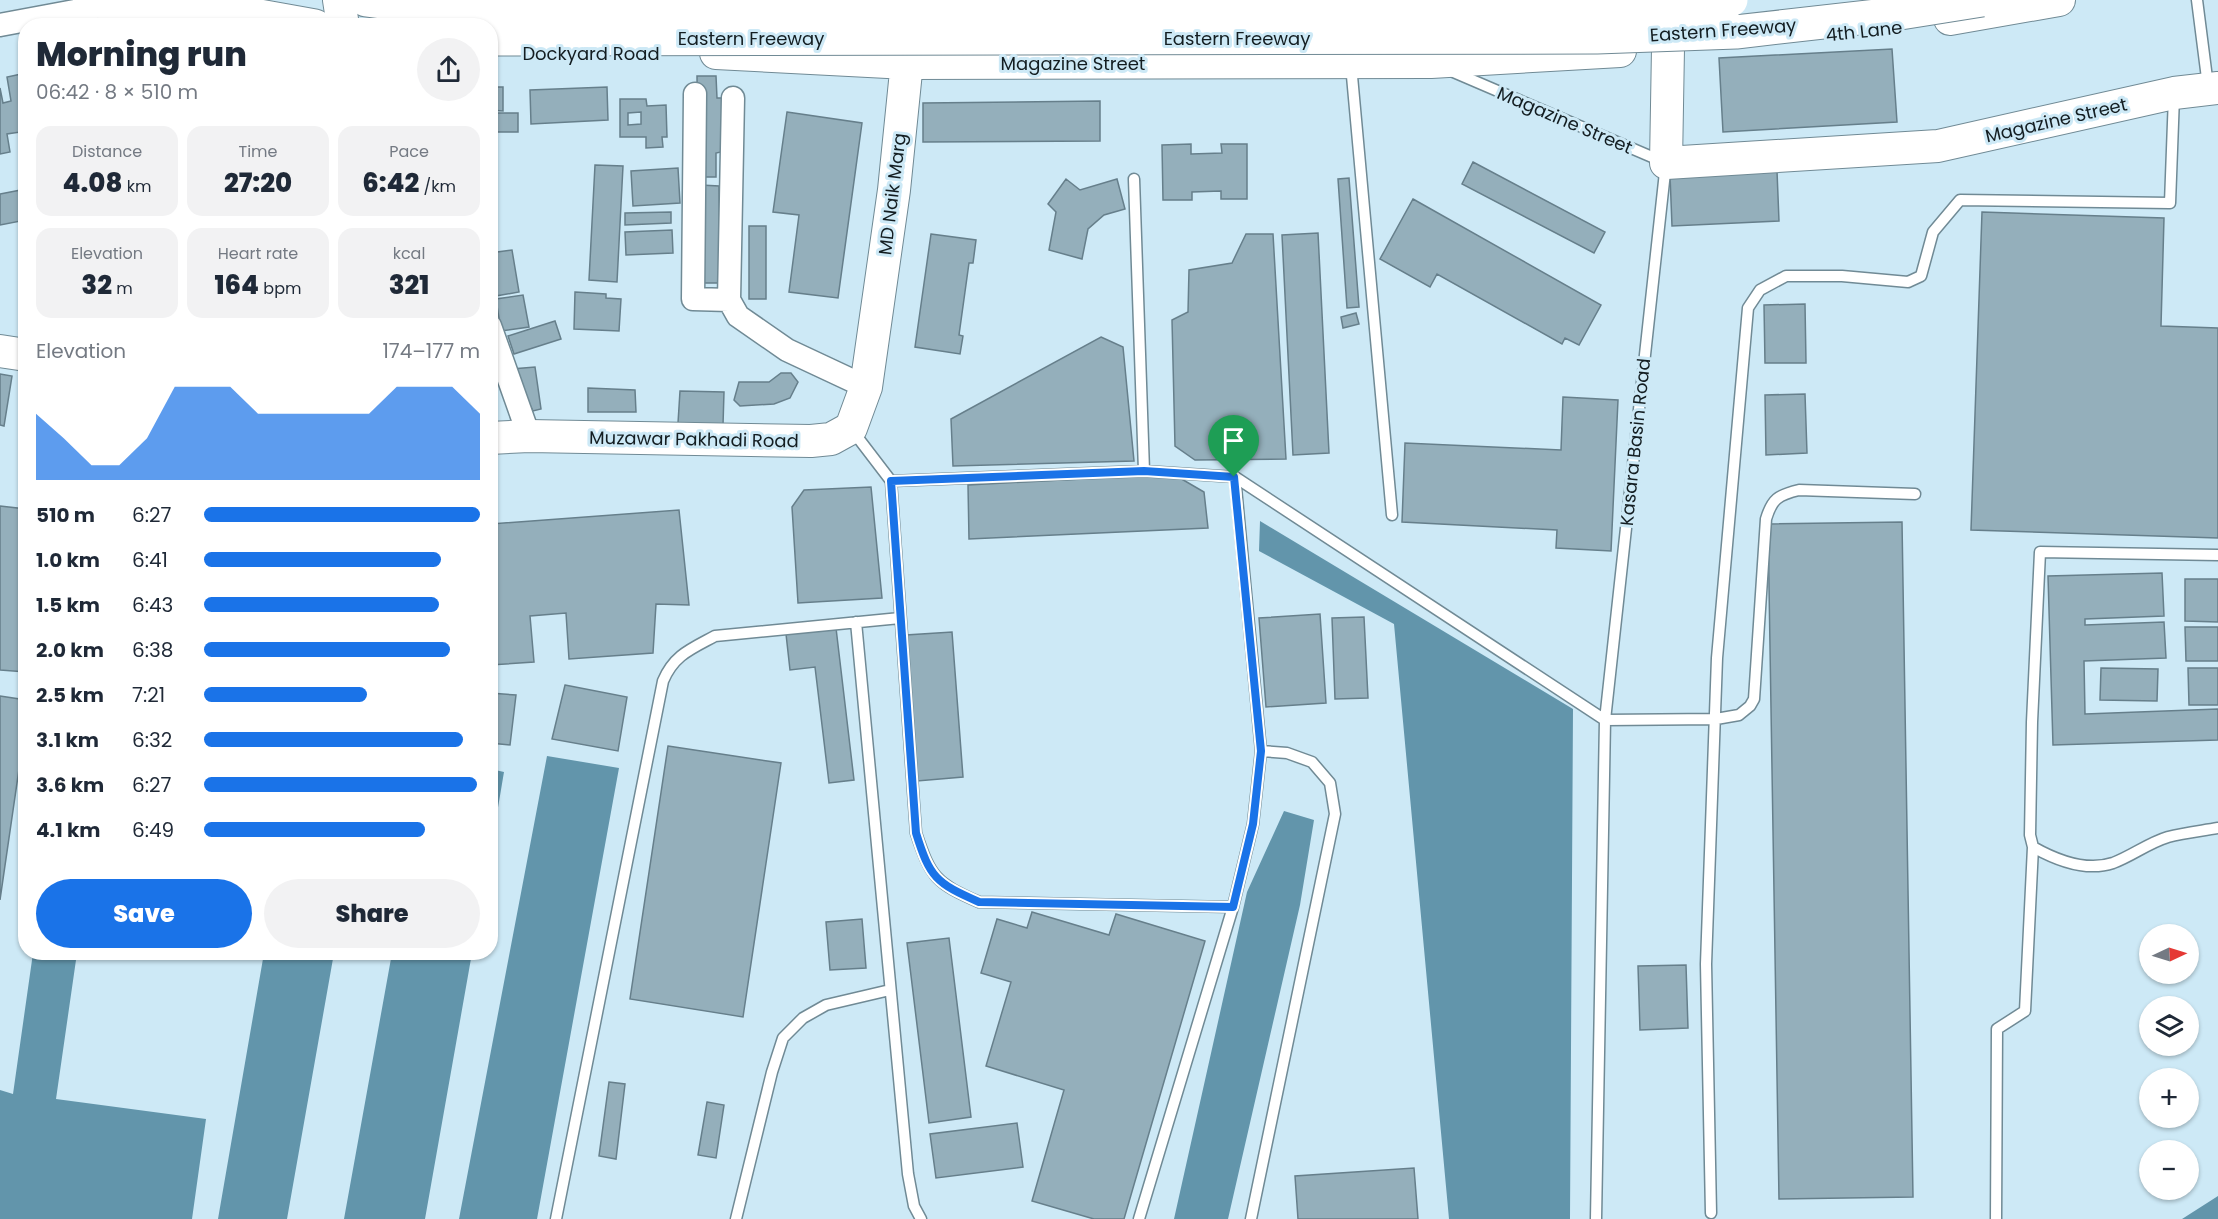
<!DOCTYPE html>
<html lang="en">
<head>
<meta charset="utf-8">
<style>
  body { margin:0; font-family:Poppins,sans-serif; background:#f2f2f3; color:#1f2937; height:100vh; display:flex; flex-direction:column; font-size:22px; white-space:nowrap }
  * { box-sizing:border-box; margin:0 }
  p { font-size:20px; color:#747a83 }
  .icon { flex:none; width:33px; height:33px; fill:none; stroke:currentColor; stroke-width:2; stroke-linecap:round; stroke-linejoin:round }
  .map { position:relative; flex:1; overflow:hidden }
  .panel { position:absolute; left:18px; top:18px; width:480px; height:942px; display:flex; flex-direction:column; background:#fff; border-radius:24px; box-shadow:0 2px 4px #0004 }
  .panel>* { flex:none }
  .needle { width:39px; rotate:86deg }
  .controls { position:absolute; left:2139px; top:924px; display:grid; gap:12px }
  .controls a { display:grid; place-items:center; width:60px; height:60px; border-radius:50%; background:#fff; box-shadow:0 2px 4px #0004; font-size:30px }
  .pin { position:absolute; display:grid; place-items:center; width:51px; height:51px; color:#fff; margin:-62px -26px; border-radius:50% 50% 50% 0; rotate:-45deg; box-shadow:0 0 6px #0007 }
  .pin .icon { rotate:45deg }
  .round { display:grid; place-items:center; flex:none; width:63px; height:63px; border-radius:32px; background:#f2f2f3 }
  .head { display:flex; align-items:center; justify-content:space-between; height:102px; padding:0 18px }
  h1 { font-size:33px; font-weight:800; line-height:45px }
  .figures { display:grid; grid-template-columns:repeat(3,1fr); gap:9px; height:102px; padding:6px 18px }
  .figures div { display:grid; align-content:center; border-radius:15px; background:#f2f2f3; text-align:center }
  .figures b { font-size:26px; font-weight:800 }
  .figures small { font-size:16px; font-weight:400 }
  .figures p { font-size:16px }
  .chart { height:168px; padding:12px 18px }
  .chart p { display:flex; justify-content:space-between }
  .chart svg { width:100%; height:108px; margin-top:6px; fill:#1a73e8; opacity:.7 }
  .button { display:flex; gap:12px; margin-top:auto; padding:12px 18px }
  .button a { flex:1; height:69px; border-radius:36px; background:#1a73e8; color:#fff; font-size:24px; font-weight:800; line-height:69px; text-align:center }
  .button a+a { background:#f2f2f3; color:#1f2937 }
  ul { padding:0 18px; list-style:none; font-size:20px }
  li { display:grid; grid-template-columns:96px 72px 1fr; align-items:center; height:45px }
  li i { height:15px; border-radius:8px; background:#1a73e8 }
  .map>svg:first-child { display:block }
</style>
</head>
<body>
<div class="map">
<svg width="2218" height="1219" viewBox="0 0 2218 1219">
  <rect width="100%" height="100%" fill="#cde9f6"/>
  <!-- water -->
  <path fill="#6295ab" d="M1260,521l313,188 -3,510h-121l-55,-595 -135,-73z
    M547,756l72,12 -82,451h-78z
    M491,769l13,3 -13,77 -1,-80z
    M1284,811l30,9 -14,85 -72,314h-54l73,-327z
    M33,953h44l-21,146 150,20 -14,100h-192v-129l13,4z
    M264,953h70l-47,266h-69z
    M392,953h80l-47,266h-81z
    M2218,1196v23h-36z"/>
  <!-- building -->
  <path fill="#94afbb" stroke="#667f8b" stroke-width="1.5" fill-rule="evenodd" d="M1892,49l5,73 -174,10 -4,-74z
    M26,73v76h-3l-3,-17 -13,2 3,18 -10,2v-66l3,15 8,-2 -4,-24z
    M697,76h19l1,22h5l-1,54 -5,1v24h-18z
    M490,87h13v24l-13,-1z
    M607,87l1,33 -77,4 -1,-34z
    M620,99h26l1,7 19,-1 1,32h-5l1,10 -17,1v-11h-26zM641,112v12l-13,1v-12z
    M1100,101v40l-177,1v-39z
    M787,112l75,11 -24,175 -49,-6 10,-77 -26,-3z
    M490,113h28v19h-28z
    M1191,144v10l31,-1 -1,-9h26v55h-26v-8l-29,1v8h-29l-1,-55z
    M1473,162l132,70 -11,21 -132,-69z
    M595,165l28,1 -6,116 -28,-2z
    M678,168l2,35 -47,3 -2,-35z
    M1777,171l2,50 -107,5 -2,-51z
    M1349,178l10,129 -12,1 -9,-129z
    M1066,179l14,11 37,-11 8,30 -21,6 -16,14 -6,30 -33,-9 7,-38 -8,-8z
    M700,185l19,1 1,97h-20z
    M26,189v31l-26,5v-31z
    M1413,199l188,106 -22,40 -14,-7 -3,6 -125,-70 -7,13 -50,-28z
    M671,212v11l-46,2v-12z
    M1982,212l182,6 -3,108 57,2v210l-247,-8z
    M749,226h17v73h-17z
    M672,230l1,23 -47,2 -1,-23z
    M1318,233l11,220 -36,2 -11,-220z
    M931,234l45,6 -3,23h-4l-10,72 4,1 -3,18 -45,-7z
    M1246,234h27l13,225 -91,1 -20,-14 -3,-126 16,-8 1,-42 43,-7z
    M512,250l7,42 -29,5v-44z
    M575,292l31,2v4l15,1 -2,32 -45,-2z
    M523,295l6,32 -28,4 -5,-32z
    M1805,304l1,59h-41l-1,-58z
    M1356,313l3,11 -16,4 -2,-11z
    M555,321l6,18 -47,15 -6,-18z
    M1101,337l22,10 11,114 -181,5 -2,-47z
    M535,367l6,42 -8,2 -21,-42z
    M781,373h10l7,9 -8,16 -16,6 -34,2 -6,-6 5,-18h30z
    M0,374l12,2 -8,50 -4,-1z
    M588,388l47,2 1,22h-48z
    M680,391l44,1 -1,33 -45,-2z
    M1805,394l2,59 -41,2 -1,-60z
    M1563,397l55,3 -7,151 -55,-3 1,-18 -155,-8 3,-79 156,7z
    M1173,474l31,18 4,36 -239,11 -1,-54z
    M871,487l11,111 -84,5 -6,-96 12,-17z
    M0,506l26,3v163l-26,-2z
    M679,510l10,95 -33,-1 -3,49 -84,6 -3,-46 -36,3 4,46 -44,3v-149l1,8z
    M1902,522l11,675 -134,2 -11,-675z
    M2162,573l2,43 -79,3v6l79,-3 2,36 -82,3 1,53 133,-5v31l-165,5 -5,-169z
    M2185,579h33v43l-33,-1z
    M1320,614l6,89 -60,4 -7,-89z
    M1364,617l4,81 -33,1 -3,-81z
    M2185,627h33v34h-32z
    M836,628l18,152 -25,3 -14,-116 -25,3 -4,-36z
    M952,632l11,145 -46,4 -11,-146z
    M2101,668l57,1 -1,32 -57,-1z
    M2188,668h30v37h-29z
    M565,685l62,12 -9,54 -66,-12z
    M490,693l26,2 -6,50 -20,-2z
    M0,696l26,4v21l-26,179z
    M668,746l113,17 -38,254 -113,-18z
    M1032,912l77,23 7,-21 89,27 -81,278h-30l-62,-18 32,-111 -78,-24 25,-84 -30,-9 16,-54 30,9z
    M862,919l4,49 -36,2 -4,-48z
    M949,938l22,179 -42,6 -22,-180z
    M1686,965l2,63 -48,2 -2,-64z
    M609,1082l16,2 -9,75 -17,-3z
    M707,1102l17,3 -8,53 -18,-3z
    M1017,1123l6,44 -87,11 -6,-44z
    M1414,1168l4,51h-120l-3,-43z"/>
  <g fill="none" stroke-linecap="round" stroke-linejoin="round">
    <defs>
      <path id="lane" d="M2197,0l11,86
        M1351,65l41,450
        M1451,71l215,92 -61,557 -9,499
        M1134,179l10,292
        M852,430l39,51 253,-10 91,6 370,243 111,-1 23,-4 11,-9 4,-7 12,-180c6,-20 12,-24 33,-29l116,4
        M891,481l25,352c15,45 20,50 63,69l254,5
        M2218,555l-178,-3 -8,170 -2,113 3,12c23,13 53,25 80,16 19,-7 35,-20 55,-26 16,-4 33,-6 50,-9
        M856,622l52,552 6,32 7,13
        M1711,1213l-5,-249 11,-306 31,-350 12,-18 26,-14h56l66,6 13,-6 12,-44 27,-32 210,3 4,-107
        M556,1219l107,-538c11,-26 28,-32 52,-45l185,-18
        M736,1219l36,-147 11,-34 20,-20 23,-13 64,-15
        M1139,1219l94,-312 20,-83 8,-73 -26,-274
        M1251,1219l84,-405 -5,-31 -18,-21 -25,-9 -26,-2
        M1996,1219l1,-190 28,-18 8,-164"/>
      <path id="street" d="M0,25l107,-20
        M695,94l-2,205 36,1
        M733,98l-4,202 9,16 49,34 79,37
        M490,326l39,110"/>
      <path id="secondary" d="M89,0l111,20
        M339,0l4,26
        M1666,9l2,39 -2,115 272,-17 236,-53 44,-5
        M1950,19l109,-19
        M716,53l191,10 524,-1 189,-11
        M0,351l26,4
        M490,438l39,-2 282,5 20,-2 20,-11 15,-41 28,-197 15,-148"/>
      <path id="highway" d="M170,0l145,26
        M366,0l61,8"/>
    </defs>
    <!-- lane casing -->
    <use href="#lane" stroke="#708a95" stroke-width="13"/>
    <!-- street casing -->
    <use href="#street" stroke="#708a95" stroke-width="25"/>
    <!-- secondary casing -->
    <use href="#secondary" stroke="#708a95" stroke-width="34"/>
    <!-- highway casing -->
    <use href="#highway" stroke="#708a95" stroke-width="35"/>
    <!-- lane -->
    <use href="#lane" stroke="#fff" stroke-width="10"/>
    <!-- street -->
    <use href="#street" stroke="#fff" stroke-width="22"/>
    <!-- secondary -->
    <use href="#secondary" stroke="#fff" stroke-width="32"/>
    <!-- highway -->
    <use href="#highway" stroke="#fff" stroke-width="33"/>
    <defs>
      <path id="highway-bridge" d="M427,8l1169,-3 135,-5
        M490,39l1107,-2 139,-5 158,-18 88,-14"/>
    </defs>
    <!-- highway-bridge casing -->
    <use href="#highway-bridge" stroke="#708a95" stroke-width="35" stroke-linecap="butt"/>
    <!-- highway-bridge -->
    <use href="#highway-bridge" stroke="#fff" stroke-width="33"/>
  </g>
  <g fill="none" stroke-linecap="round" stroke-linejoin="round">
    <defs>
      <path id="route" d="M1144,471l90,6 27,274 -8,73 -20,83 -254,-5c-43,-19 -49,-24 -63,-69l-25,-352z"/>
    </defs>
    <!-- route casing -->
    <use href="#route" stroke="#fff" stroke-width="12"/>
    <!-- route -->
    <use href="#route" stroke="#1a73e8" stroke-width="8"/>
  </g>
  <g text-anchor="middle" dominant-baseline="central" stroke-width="6" stroke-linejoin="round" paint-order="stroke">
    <!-- street labels -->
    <g font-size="18" fill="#131d21" stroke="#cde9f6">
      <text transform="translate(1723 30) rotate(-4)">Eastern Freeway</text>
      <text transform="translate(1864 31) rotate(-6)">4th Lane</text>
      <text x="751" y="38">Eastern Freeway</text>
      <text x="1237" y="38">Eastern Freeway</text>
      <text x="591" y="53">Dockyard Road</text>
      <text x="1073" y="63">Magazine Street</text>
      <text transform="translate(1565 120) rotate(23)">Magazine Street</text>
      <text transform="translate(2056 120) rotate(-13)">Magazine Street</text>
      <text transform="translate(892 194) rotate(-83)">MD Naik Marg</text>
      <text transform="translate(694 439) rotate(1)">Muzawar Pakhadi Road</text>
      <text transform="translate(1635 442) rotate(-84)">Kasara Basin Road</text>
    </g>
  </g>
</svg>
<div class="controls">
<a><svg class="needle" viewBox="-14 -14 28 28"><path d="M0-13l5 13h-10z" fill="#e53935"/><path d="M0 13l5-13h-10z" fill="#747a83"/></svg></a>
<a><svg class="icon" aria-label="layers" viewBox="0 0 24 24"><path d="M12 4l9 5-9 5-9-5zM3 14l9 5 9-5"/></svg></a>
<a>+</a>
<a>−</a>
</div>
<div class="pin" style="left:1234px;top:477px;background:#1e9e55"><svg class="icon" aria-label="arrive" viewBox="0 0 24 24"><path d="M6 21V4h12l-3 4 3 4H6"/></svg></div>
<section class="panel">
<div class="head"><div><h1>Morning run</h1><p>06:42 · 8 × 510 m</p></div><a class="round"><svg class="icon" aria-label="share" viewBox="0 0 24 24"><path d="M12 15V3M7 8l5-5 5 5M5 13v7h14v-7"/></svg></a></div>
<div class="figures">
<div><p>Distance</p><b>4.08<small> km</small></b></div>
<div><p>Time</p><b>27:20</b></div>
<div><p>Pace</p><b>6:42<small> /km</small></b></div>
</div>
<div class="figures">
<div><p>Elevation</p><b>32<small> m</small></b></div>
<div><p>Heart rate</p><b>164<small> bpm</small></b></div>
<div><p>kcal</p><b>321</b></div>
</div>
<div class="chart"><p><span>Elevation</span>174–177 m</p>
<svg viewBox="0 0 160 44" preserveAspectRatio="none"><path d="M0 44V17L10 27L20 38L30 38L40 27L50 6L60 6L70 6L80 17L90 17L100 17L110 17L120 17L130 6L140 6L150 6L160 17V44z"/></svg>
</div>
<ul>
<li><b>510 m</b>6:27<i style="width:100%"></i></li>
<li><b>1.0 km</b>6:41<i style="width:86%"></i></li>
<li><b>1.5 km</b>6:43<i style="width:85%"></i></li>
<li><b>2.0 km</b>6:38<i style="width:89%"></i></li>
<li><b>2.5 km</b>7:21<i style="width:59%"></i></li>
<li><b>3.1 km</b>6:32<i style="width:94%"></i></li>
<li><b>3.6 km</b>6:27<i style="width:99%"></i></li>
<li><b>4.1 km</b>6:49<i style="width:80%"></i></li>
</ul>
<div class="button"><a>Save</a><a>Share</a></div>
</section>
</div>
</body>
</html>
